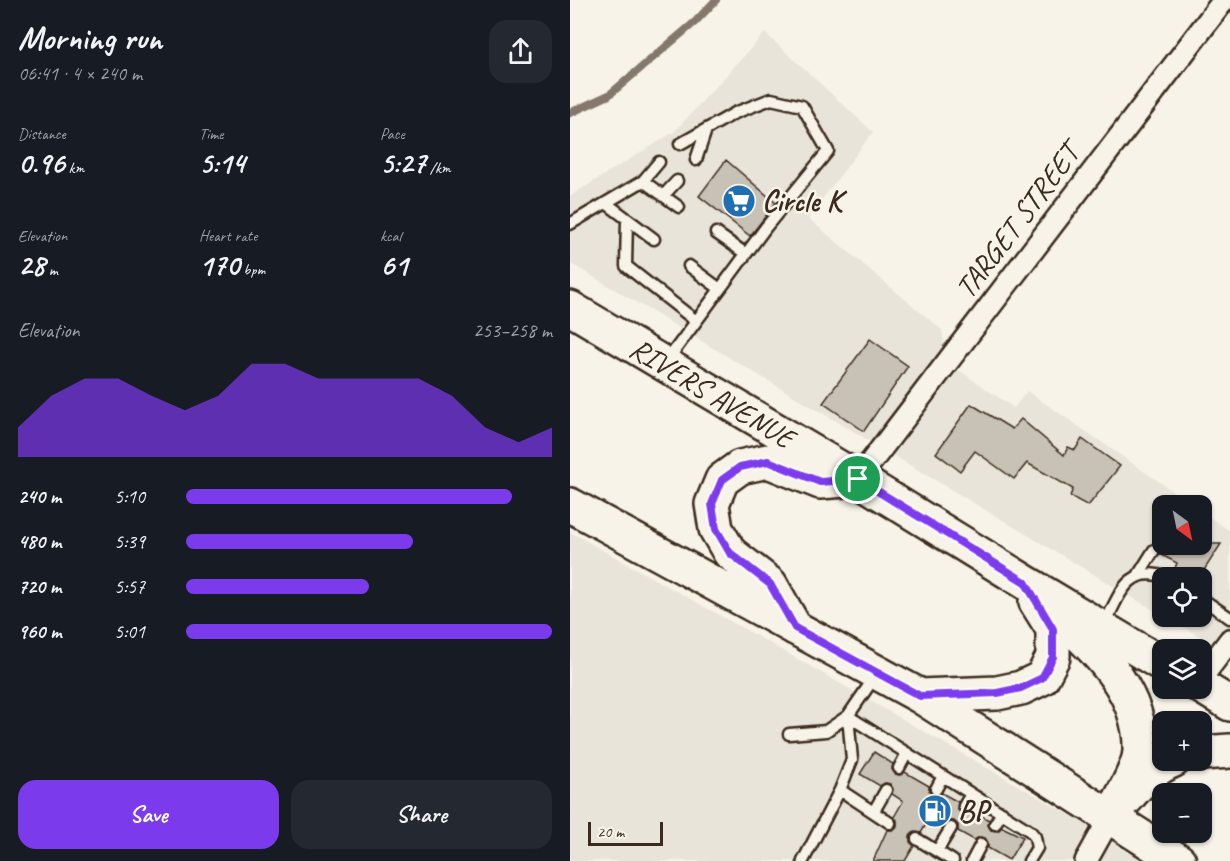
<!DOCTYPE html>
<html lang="en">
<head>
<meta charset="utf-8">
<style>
  body { margin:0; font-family:Caveat,sans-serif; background:#242831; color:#f1f3f6; height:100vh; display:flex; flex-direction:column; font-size:22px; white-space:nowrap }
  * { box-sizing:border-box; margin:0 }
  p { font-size:20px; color:#9ea1a6 }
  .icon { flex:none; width:33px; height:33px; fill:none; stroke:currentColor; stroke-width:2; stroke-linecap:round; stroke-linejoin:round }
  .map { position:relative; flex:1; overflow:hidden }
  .sheet { display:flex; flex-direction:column; background:#171b24; width:570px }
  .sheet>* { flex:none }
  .needle { width:39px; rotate:147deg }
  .buttons { position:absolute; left:582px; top:495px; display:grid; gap:12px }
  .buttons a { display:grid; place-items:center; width:60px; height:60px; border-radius:12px; background:#171b24; box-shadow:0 2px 4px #0004; font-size:30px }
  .scale { position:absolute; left:18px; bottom:15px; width:75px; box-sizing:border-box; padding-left:6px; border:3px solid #3b2a1e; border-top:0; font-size:16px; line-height:21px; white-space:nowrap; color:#3b2a1e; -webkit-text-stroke:4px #f7f3e8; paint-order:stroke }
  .pin { position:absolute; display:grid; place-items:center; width:51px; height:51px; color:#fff; margin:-26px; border:3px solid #fff; border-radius:50%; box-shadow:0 2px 6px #0007 }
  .round { display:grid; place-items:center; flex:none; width:63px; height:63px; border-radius:18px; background:#242831 }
  .head { display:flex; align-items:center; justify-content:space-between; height:102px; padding:0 18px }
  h1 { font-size:33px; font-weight:700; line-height:45px }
  .metrics { display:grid; grid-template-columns:repeat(3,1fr); gap:9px; height:102px; padding:6px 18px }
  .metrics div { display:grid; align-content:center }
  .metrics b { font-size:30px; font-weight:700 }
  .metrics small { font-size:16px; font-weight:400 }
  .metrics p { font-size:16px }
  .chart { height:168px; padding:12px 18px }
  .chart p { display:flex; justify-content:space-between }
  .chart svg { width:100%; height:108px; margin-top:6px; fill:#7c3aed; opacity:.7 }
  .action { display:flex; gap:12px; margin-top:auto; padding:12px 18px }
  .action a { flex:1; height:69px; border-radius:18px; background:#7c3aed; color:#fff; font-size:24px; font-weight:700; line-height:69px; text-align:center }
  .action a+a { background:#242831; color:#f1f3f6 }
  ul { padding:0 18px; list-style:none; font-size:20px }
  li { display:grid; grid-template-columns:96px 72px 1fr; align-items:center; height:45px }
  li i { height:15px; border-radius:8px; background:#7c3aed }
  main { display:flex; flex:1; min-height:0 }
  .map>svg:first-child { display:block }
</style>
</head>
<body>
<main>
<section class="sheet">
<div class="head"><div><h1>Morning run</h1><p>06:41 · 4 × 240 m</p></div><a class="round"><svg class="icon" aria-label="share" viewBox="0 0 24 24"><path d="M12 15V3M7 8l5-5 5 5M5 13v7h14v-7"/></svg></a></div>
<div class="metrics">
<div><p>Distance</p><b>0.96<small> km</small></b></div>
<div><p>Time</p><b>5:14</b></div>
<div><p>Pace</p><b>5:27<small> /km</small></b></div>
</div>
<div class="metrics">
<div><p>Elevation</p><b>28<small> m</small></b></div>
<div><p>Heart rate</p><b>170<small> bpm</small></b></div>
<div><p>kcal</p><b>61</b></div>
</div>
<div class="chart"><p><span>Elevation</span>253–258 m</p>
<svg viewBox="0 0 160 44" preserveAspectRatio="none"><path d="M0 44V32L10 19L20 12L30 12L40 19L50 25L60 19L70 6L80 6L90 12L100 12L110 12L120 12L130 19L140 32L150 38L160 32V44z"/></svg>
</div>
<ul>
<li><b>240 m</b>5:10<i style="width:89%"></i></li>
<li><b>480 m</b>5:39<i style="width:62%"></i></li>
<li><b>720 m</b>5:57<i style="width:50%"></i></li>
<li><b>960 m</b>5:01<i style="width:100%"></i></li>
</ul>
<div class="action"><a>Save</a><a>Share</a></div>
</section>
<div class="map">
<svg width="660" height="861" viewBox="0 0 660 861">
  <rect width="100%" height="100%" fill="#f7f3e8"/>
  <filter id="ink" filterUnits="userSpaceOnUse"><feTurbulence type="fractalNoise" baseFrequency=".0167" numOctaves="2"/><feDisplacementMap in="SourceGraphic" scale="12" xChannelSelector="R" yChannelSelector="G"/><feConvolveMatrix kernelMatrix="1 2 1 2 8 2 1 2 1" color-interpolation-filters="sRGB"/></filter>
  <g filter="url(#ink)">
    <!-- built -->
    <path fill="#e9e4d9" d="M195,33l108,99 -65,86 134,112 5,32 67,46 13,-17 166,114 -31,1v38h40v-32l28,19v123l-64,-37 36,-1v-38h-40v37l-592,-352v-67l104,-64z
      M0,532l196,109 384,220h-580z"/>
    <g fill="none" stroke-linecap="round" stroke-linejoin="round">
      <!-- stream -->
      <path stroke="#84786c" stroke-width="8" d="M0,113l39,-18 86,-73 21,-22"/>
    </g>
    <!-- building -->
    <path fill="#c8c1b6" stroke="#3b2a1e" stroke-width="1.5" d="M156,160l50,43 -26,33 -51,-40z
      M300,339l38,27 -44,65 -41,-28z
      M401,404l41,25 9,-10 43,36 4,-8 7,3 7,-11 38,27 -32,40 -18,-10 3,-7 -46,-26 -13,16 -39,-28 -15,20 -24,-18z
      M589,544h62l-22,34h-24l-2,-5 4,-10 -17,-9 1,-4z
      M304,752l19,12 -1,5 3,5 5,1 5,-3 24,14v4l3,5 5,1 5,-3 16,9 -1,7 4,4h6l4,-3 18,10 -1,5 3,5 7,1 4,-4 21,10 -14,23 -21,-12v-5l-3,-5 -5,-1 -6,3 -16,-9v-6l-4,-4h-6l-3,3 -14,-8 -10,17 -7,-1 -4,4v6l4,4 -9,15h-32l14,-31h6l4,-3v-7l-3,-3 9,-16 -11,-7 1,-5 -3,-5 -5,-1 -5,3 -20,-12z"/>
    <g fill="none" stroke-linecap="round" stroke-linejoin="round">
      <defs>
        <path id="service" d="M126,160l10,-30
          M73,181l36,26
          M93,196l14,-15
          M36,203l48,36
          M57,219l-1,47 70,55
          M0,224l73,-43 16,-19
          M146,233l30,21
          M119,266l31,23
          M96,362l100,-135 62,-76 -26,-45 -31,-7 -36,14 -55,31
          M569,574l15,-24
          M632,599l28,19
          M534,625c16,-30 23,-62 64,-47
          M278,716l182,115 5,6 2,11 -8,13
          M219,734l37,-3 22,-15 28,-41
          M329,768l8,-15
          M366,789l7,-13
          M270,790l50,33
          M394,806l7,-12
          M304,811l12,-21
          M425,824l7,-12
          M347,839l36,22
          M367,851l14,-23
          M233,861l37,-71 12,-30 -4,-44
          M402,861l9,-17"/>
        <path id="minor" d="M288,479l366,-479
          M632,677l28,-37
          M516,861l24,-43"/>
        <path id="primary" d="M0,308l288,171 167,103 137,82
          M0,505l350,191 259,165
          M493,619c38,35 79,76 77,132 -1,19 -21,50 -30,67
          M225,628l-25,-44 -40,-31 -14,-24 -4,-25 10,-24 18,-13 28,-6 52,21 38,-3
          M632,687l28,17
          M350,696l77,-3 24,-5 21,-10 11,-21v-28l-17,-27
          M632,753l28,-2
          M557,798c13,-16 27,-30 47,-38"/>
      </defs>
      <!-- service casing -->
      <use href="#service" stroke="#3b2a1e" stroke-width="15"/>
      <!-- minor casing -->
      <use href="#minor" stroke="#3b2a1e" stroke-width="26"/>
      <!-- primary casing -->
      <use href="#primary" stroke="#3b2a1e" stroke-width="38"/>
      <!-- service -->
      <use href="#service" stroke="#f7f3e8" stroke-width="10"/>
      <!-- minor -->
      <use href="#minor" stroke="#f7f3e8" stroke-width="21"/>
      <!-- primary -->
      <use href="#primary" stroke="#f7f3e8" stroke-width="33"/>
    </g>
  </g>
  <g fill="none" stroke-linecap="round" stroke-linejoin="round" filter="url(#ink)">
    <defs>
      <path id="route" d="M198,461l52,21 38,-3 167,103 28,47v28l-11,21 -21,10 -24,5 -77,3 -125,-68 -25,-44 -40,-31 -14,-24 -4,-25 10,-24 18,-13z"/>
    </defs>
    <!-- route casing -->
    <use href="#route" stroke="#fff" stroke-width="12"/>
    <!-- route -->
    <use href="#route" stroke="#7c3aed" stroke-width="8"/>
  </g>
  <!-- icons -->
  <defs>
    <symbol id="supermarket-disc" viewBox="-11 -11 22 22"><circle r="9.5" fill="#1f6fb2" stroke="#f7f3e8"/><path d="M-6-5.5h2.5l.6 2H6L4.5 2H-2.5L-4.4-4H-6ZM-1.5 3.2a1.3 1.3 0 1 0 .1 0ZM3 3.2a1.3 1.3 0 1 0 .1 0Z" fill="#fff"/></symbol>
    <symbol id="fuel-disc" viewBox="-11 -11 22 22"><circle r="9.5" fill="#1f6fb2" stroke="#f7f3e8"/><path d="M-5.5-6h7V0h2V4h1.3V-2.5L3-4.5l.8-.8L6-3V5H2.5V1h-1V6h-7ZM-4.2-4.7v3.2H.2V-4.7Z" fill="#fff"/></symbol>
  </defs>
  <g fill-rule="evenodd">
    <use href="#supermarket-disc" x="150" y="182" width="38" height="38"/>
    <use href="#fuel-disc" x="346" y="792" width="38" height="38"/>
  </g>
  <g text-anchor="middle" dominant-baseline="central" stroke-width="5" stroke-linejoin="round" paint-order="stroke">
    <!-- poi labels -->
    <g font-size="30" font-weight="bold" fill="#3b2a1e" stroke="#f7f3e8" text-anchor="start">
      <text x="192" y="201">Circle K</text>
      <text x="388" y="811">BP</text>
    </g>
    <!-- street labels -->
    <g font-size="30" fill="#3b2a1e" stroke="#f7f3e8">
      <text transform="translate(447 221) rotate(-53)">TARGET STREET</text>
      <text transform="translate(142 393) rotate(31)">RIVERS AVENUE</text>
    </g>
  </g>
</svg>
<div class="buttons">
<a><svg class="needle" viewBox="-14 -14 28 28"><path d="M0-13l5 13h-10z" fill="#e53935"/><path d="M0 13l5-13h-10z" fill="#9ea1a6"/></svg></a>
<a><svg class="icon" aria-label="locate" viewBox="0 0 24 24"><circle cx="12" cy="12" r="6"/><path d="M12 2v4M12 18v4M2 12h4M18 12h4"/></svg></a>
<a><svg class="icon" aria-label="layers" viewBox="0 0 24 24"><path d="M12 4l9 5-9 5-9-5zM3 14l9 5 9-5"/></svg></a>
<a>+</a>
<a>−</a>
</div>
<div class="scale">20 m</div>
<div class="pin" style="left:288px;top:479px;background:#1e9e55"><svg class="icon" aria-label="arrive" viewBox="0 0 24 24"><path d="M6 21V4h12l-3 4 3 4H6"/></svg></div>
</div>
</main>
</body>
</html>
